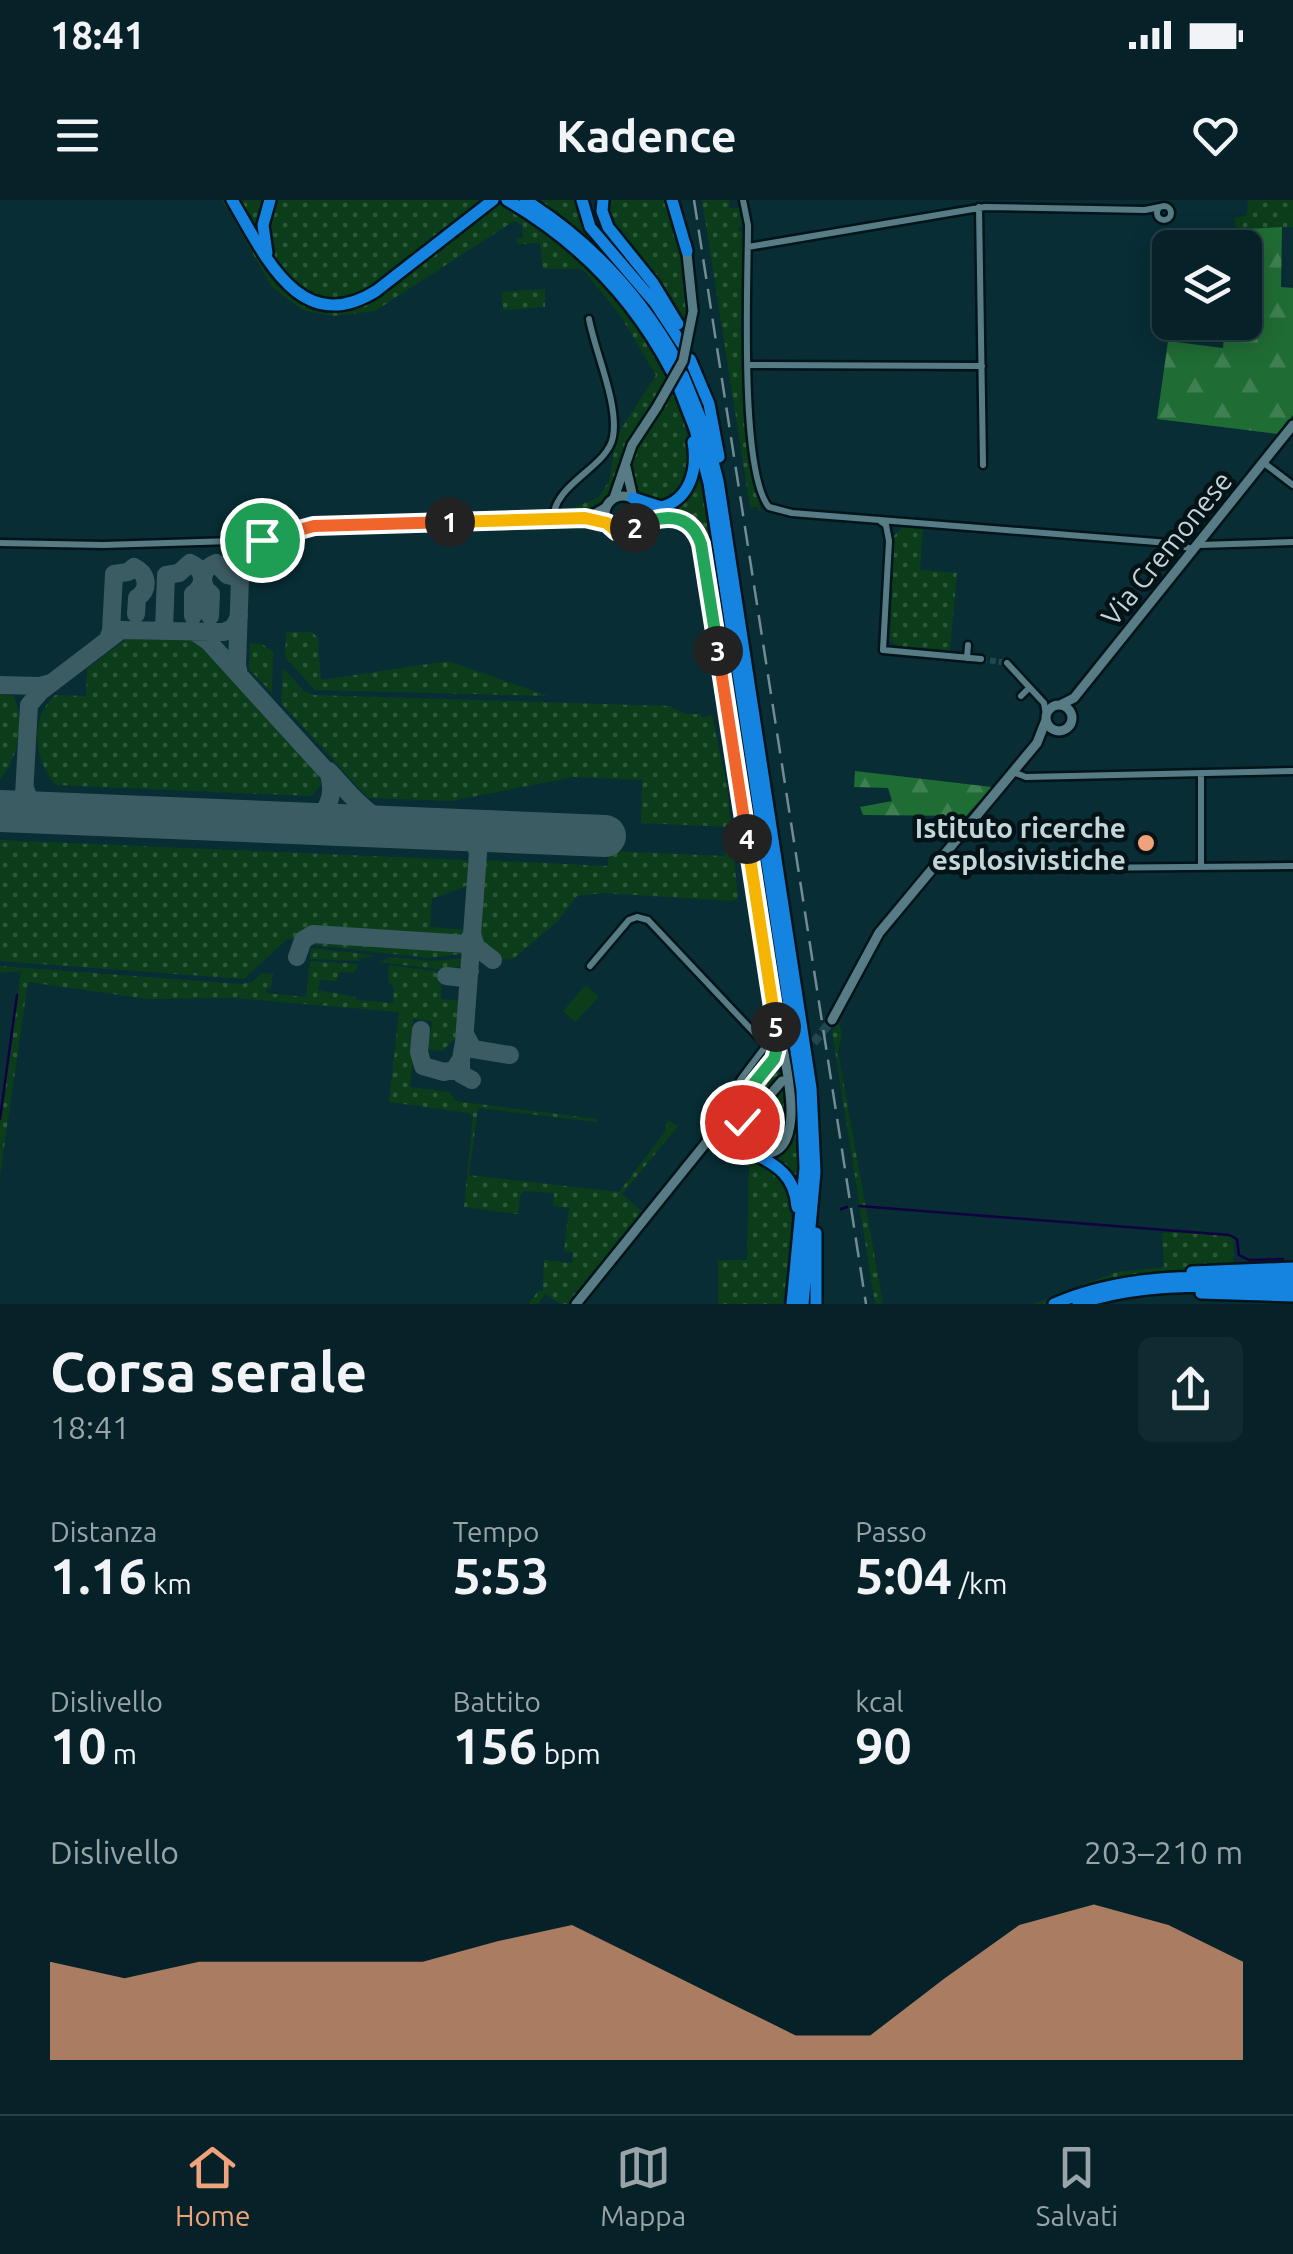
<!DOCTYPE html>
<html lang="it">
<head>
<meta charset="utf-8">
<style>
  body { margin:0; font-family:Ubuntu,sans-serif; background:#0f2a30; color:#f1f3f6; height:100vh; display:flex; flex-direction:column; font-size:38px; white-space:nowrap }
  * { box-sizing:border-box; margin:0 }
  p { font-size:32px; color:#98a4a8 }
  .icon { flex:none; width:55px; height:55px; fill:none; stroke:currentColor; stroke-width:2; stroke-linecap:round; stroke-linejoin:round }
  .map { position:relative; height:1104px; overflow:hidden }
  .sheet { display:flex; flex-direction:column; background:#062228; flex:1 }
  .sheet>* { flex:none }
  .fabs { position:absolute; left:1152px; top:30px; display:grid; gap:20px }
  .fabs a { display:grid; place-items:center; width:110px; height:110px; border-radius:15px; background:#062228; box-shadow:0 5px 25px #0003,0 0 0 2px #273f45; font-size:50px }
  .pin { position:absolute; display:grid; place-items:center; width:85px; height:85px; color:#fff; margin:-42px; border:5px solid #fff; border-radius:50%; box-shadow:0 2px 10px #0007 }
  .km { position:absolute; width:50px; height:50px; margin:-25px; border-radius:50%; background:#222; color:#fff; font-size:28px; line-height:50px; text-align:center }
  .round { display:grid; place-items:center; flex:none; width:105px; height:105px; border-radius:15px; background:#0f2a30 }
  .headline { display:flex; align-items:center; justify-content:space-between; height:170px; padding:0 50px }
  h1 { font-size:55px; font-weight:700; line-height:75px }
  .stats { display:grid; grid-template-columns:repeat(3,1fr); gap:15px; height:170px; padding:10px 50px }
  .stats div { display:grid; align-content:center }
  .stats b { font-size:50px; font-weight:700 }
  .stats small { font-size:28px; font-weight:400 }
  .stats p { font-size:28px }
  .chart { height:280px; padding:20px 50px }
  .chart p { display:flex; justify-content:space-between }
  .chart svg { width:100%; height:180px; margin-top:10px; fill:#f0a27a; opacity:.7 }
  .status { display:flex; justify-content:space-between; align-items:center; height:70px; padding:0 50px; background:#062228; direction:ltr }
  .status svg { height:28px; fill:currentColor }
  header { display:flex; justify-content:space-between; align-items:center; height:130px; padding:0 50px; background:#062228; font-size:45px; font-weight:700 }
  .tabs { display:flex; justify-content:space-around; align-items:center; height:140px; border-top:2px solid #273f45; background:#062228; font-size:28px; color:#98a4a8 }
  .tabs a { display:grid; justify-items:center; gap:5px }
  .tabs .on { color:#f0a27a }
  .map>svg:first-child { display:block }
</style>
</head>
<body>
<div class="status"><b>18:41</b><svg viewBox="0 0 49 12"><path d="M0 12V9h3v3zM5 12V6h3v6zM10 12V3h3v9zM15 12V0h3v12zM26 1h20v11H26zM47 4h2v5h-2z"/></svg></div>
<header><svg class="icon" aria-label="menu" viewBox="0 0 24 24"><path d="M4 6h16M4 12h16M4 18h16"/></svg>Kadence<svg class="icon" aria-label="heart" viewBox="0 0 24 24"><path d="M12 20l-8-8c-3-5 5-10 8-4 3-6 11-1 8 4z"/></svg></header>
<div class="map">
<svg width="1293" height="1104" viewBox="0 0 1293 1104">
  <defs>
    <pattern id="grass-dots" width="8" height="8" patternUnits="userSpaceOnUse" patternTransform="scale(2.5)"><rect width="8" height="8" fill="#0b3d1a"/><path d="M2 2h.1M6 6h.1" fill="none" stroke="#2d583b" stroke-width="1.8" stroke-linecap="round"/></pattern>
    <pattern id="forest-firs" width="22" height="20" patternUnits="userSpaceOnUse" patternTransform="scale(2.5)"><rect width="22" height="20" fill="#206c35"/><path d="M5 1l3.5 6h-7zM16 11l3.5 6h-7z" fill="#3f8052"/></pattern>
  </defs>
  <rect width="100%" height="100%" fill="#082d35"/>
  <!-- grass -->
  <path fill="url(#grass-dots)" d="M222,0h7l42,73 20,21 27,13 62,-14 118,-90c49,32 98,65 131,113 14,20 25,41 37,62l-43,73 -5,31 -9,14 -28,17 -24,2 42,-18 10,-16 6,-37 6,-15 35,-54 -36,-60 -35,-43 -4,-3h-38l-3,-26 -23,1 -1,-6h7l-1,-13 -8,-4 -139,90 -41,5 -32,-6 -30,-23z
    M237,0h29l-7,39z
    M273,0h211c-29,23 -99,87 -131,96 -23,6 -40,0 -59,-13 -30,-21 -27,-51 -21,-83z
    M537,0h42l9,31 50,57 43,60 -1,5c-37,-62 -83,-112 -143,-153z
    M606,0h63l19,94 -3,37 -15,-27 -63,-86z
    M702,0h27l1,8h12l2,19h-6v4h6l1,181 16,102 -4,-7h-7z
    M1248,0h45v27l-57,3 -1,-12 12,-3z
    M545,89v18l-42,3 -1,-18z
    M674,192c14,44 31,75 -9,111l-27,-8c-22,-37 17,-75 36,-103z
    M698,270l10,53 87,560 4,90 -3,2 -22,-17 15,-13 4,-11 -4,-76 -79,-514c-7,-20 -18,-32 -39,-36z
    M902,327l21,2 -3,41 37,3 -7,78 -51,-4 -9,-7 4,-104z
    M286,432h26l6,6 3,42 127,-19 100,35 -233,-6 -30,-33z
    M126,439l68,1 5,3 118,131 5,10 -11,12 -256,-11c-21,-26 -26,-66 0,-90l31,1 1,-27z
    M250,443l12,1 11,8 -1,41 -23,-24z
    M283,468l22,24 9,3 355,11 16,8h16l1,3 10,-2 15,72 11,111 -5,3 -131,-8 -25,3 -20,26 -44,37c-13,3 -30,-8 -36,-20l5,-79 126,6 1,-15 116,5 2,-29 -86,-4 1,-43 -69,-3 -122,24 -83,-3 -87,-95z
    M0,492l13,4c13,23 5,64 -13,83z
    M0,640l466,20 6,7 -1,17 -39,15 -2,28 38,3 -1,9 -5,3 -159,-10 -4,8 -12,-1 -43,40 -244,-18z
    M316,736l149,10h1l-5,8 -32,4 -125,-14z
    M311,748l61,7v2l-12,1v3l-50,-2z
    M391,757l40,4 35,-3 -1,7 -22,5 -64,-8z
    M310,761l49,3 -5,9 -15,-1 -2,9 -17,-1 -2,10 38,7 1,3 36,3 1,-15 -6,-7 1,-16 53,7 -1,27 19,2 -3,36 -15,14 -18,-2 1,-10h5l2,-18 -19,-2 -2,18 4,1 -5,49 39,5 7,9 141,18v3l-119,-14 -9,67 150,17 46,-60 3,-12 10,6 -56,68 21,18 -76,92h-6l-15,-10 -8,10h-10l11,-14 4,1 1,-31 28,3 1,-11 -9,-1 5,-43 -16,-2 1,-13 -30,-2 -4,5 -2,18 -54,-7 9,-90 -4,-4 -80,-11 10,-90 -167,-14 -84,1 -120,-17 -28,194v-53l21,-152 -21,2v-7l241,18 11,-2 10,-9 11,1 -2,15h-5v4l40,4z
    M839,823l3,12 -4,17 45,252h-8l-43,-273z
    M775,871l8,3 -28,33 -18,15 1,-7z
    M784,889l4,38 -6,17 -19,7 -16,-9 -3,-8z
    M722,953c94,1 67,90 61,151h-65v-44h29l2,-93z
    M1178,1032l51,4 5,4 -1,23 60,-3v6c-86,0 -170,3 -250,38h-10l84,-32 47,-5 -2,-34z"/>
  <!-- forest -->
  <path fill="url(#forest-firs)" d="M1282,27l-1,60 12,1v127l-15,19 -121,-15 11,-78 55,7 2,-25 20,-1v-74l-16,-1 1,-17z
    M855,571l137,16 -26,29 -103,-1 -3,-8 32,-6 -4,-13 -34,-1z"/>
  <!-- pitch -->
  <path fill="#0b3d1a" d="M586,785l13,12 -24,25 -12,-11z"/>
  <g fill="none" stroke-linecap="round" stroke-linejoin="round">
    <!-- stream -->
    <path stroke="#120040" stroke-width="2.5" d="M0,919l17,-124
      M859,1006l370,29 8,4 2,16 10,5 34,-1
      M841,1009l6,-2"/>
    <!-- taxiway -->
    <path stroke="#3c5c64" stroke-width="18" d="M210,416l1,-22c-12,-10 -10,-25 5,-31l11,12 13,3 -3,87 2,10
      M164,430l2,-55 13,-2 11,-10c15,7 16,22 3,31v22
      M193,431l15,10 121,133c7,25 -4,48 -32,50
      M108,439l3,-8 3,-57 14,-2 6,-5c14,7 16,22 3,31l-1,16
      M0,485l40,1 11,-3
      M329,571c32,35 39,50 88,58
      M25,588l6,17 19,9
      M0,611l15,-5 9,-11 5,-90 12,-14 80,-61 103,2 10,-5 5,-11
      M472,734l4,13 17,13
      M297,757l6,-17 10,-6 154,10 5,-10
      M446,776l18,2 6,-7
      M421,830l-2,22 4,14 21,6 10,-2 7,-11 3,-17 14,-189 -5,-16 -13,-7
      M465,834l8,15 37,6
      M461,859v15l11,6"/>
    <!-- runway -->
    <path stroke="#3c5c64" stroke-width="42" d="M0,611l605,25"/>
    <!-- street-tunnel -->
    <path stroke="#24464e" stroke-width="6" stroke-dasharray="6 3" stroke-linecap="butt" d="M981,459l26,4"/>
    <!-- secondary-tunnel -->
    <path stroke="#24464e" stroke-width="9" stroke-dasharray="9 4.5" stroke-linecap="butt" d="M805,853l27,-33"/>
    <defs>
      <path id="street" d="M743,0l5,25c0,53 -9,247 21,282l23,6 377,30 24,6
        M1157 13a7 7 0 1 1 14 0a7 7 0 1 1-14 0Z
        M979,7l4,258
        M748,47l237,-40 160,3 15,-3
        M748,165l234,1
        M1264,263l29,22
        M607,305l-22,13 22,5
        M553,319c1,-36 54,-51 60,-82 6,-33 -18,-85 -24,-118
        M879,320l7,5 3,16 -6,109 98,9
        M0,343l103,2 162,-5 58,-14 262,-8
        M1199,345l94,-3
        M967,458l1,-13
        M1007,463l37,40 2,12
        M1021,496l8,-8
        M1013,572l13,5 267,-6
        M1201,573v94
        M938,663l17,6 338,-3
        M590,766l39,-46 8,-3 11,3 115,122 1,6 -24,32 9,10"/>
      <path id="secondary" d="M686,44l7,67
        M626,267l7,31
        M605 314a18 18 0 1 1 36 0a18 18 0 1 1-36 0Z
        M614,298l18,-53 25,-38
        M637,302l9,7 18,3
        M1046 518a13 13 0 1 1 26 0a13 13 0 1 1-26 0Z
        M1060,505l14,-7 219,-273
        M832,820l47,-87 158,-190 9,-23
        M714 936a11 11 0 1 1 22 0a11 11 0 1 1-22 0Z
        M735,941l8,-15 39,-45
        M726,947c13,1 26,8 38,7 44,-2 22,-85 18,-112
        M576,1104l196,-243 6,-17 -78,-503c-15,-31 -40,-27 -66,-12"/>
      <path id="highway" d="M232,0c32,53 67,139 144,91l117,-91
        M507,0c71,41 127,99 165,172
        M525,0c64,40 115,95 152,161
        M582,0l8,27 65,76 27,41
        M603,0l-1,11 6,16 45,56 25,41
        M672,0l15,51
        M267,53l-4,-28 7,-25
        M690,159l19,45 10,53
        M683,175l21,52 14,54 93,607 4,84 -12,132
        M678,185l17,44 14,54 93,607 3,78 -13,136
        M633,298l28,9c29,-7 37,-38 32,-65
        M752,953c26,12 43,24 45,54
        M1192,1072l101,-4
        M1201,1093l92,3
        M816,1104v-71
        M1054,1104c75,-33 158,-27 239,-27
        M1078,1104c68,-24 143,-17 215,-17"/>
    </defs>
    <!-- street casing -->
    <use href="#street" stroke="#00141a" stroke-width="11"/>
    <!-- secondary casing -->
    <use href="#secondary" stroke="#00141a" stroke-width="14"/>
    <!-- highway casing -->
    <use href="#highway" stroke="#00141a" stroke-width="16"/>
    <!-- street -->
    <use href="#street" stroke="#587c85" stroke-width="6"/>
    <!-- secondary -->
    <use href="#secondary" stroke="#587c85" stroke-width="9"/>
    <!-- highway -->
    <use href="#highway" stroke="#1584e0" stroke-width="11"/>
    <!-- rail -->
    <path stroke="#718c92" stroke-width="2.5" stroke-dasharray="20 10" stroke-linecap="butt" d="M694,0l172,1104"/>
    <defs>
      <path id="secondary-bridge" d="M657,207l26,-46 10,-50"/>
    </defs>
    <!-- secondary-bridge casing -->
    <use href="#secondary-bridge" stroke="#00141a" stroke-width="14" stroke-linecap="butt"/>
    <!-- secondary-bridge -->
    <use href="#secondary-bridge" stroke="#587c85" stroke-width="9"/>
  </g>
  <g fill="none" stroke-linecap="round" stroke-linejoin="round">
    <defs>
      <path id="split-1" d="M262,340l52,-14 136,-4"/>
      <path id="split-2" d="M450,322l135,-4 22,5 9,8 19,-3"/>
      <path id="split-3" d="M635,328c26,-14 55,-17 66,16l17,107"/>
      <path id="split-4" d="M718,451l29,188"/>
      <path id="split-5" d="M747,639l29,188"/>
      <path id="split-6" d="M742,922l-26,8 58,-71 4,-15 -2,-17"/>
    </defs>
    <!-- split-1 casing -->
    <use href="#split-1" stroke="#fff" stroke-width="20"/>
    <!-- split-2 casing -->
    <use href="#split-2" stroke="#fff" stroke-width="20"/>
    <!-- split-3 casing -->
    <use href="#split-3" stroke="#fff" stroke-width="20"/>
    <!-- split-4 casing -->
    <use href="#split-4" stroke="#fff" stroke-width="20"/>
    <!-- split-5 casing -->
    <use href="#split-5" stroke="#fff" stroke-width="20"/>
    <!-- split-6 casing -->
    <use href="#split-6" stroke="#fff" stroke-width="20"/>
    <!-- split-1 -->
    <use href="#split-1" stroke="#f0652b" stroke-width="12"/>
    <!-- split-2 -->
    <use href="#split-2" stroke="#f5b400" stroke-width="12"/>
    <!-- split-3 -->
    <use href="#split-3" stroke="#22a559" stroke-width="12"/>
    <!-- split-4 -->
    <use href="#split-4" stroke="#f0652b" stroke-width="12"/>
    <!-- split-5 -->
    <use href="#split-5" stroke="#f5b400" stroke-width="12"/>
    <!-- split-6 -->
    <use href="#split-6" stroke="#22a559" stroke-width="12"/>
  </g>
  <!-- markers -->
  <circle fill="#f0a27a" stroke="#051316" stroke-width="4" cx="1146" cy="643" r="10"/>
  <g text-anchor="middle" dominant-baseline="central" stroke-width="9" stroke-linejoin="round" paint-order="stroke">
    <!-- street labels -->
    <g font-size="28" fill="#c2d5da" stroke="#051316">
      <text transform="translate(1166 348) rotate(-51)">Via Cremonese</text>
    </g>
    <!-- poi labels -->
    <g font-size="28" font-weight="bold" fill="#c2d5da" stroke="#051316" text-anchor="end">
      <text x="1126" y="627">Istituto ricerche<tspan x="1126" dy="32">esplosivistiche</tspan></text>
    </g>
  </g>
</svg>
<div class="fabs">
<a><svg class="icon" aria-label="layers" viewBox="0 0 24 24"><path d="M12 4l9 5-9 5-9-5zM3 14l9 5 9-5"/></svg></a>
</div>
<div class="pin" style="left:262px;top:340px;background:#1e9e55"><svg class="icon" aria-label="arrive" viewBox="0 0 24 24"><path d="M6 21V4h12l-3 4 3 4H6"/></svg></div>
<div class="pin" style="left:742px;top:922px;background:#d93025"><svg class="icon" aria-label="check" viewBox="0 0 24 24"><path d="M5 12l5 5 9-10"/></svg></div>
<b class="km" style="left:450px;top:322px">1</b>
<b class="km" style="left:635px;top:328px">2</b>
<b class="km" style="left:718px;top:451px">3</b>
<b class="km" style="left:747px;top:639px">4</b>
<b class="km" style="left:776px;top:827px">5</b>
</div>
<section class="sheet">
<div class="headline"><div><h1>Corsa serale</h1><p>18:41</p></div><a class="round"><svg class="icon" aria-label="share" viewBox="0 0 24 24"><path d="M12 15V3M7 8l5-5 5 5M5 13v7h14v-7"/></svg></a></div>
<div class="stats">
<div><p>Distanza</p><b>1.16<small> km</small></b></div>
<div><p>Tempo</p><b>5:53</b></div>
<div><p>Passo</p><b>5:04<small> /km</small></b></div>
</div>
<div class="stats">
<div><p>Dislivello</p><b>10<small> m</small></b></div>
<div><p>Battito</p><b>156<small> bpm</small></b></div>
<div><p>kcal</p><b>90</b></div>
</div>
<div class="chart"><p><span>Dislivello</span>203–210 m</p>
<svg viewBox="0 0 160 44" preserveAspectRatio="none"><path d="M0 44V20L10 24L20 20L30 20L40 20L50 20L60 15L70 11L80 20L90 29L100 38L110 38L120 24L130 11L140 6L150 11L160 20V44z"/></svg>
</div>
</section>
<nav class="tabs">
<a class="on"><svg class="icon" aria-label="home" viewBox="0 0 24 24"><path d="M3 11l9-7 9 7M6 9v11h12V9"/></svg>Home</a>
<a><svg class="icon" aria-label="map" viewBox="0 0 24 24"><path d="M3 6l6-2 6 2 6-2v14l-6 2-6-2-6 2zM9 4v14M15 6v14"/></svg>Mappa</a>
<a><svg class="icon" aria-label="saved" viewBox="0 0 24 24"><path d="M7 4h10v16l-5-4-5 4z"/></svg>Salvati</a>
</nav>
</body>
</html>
